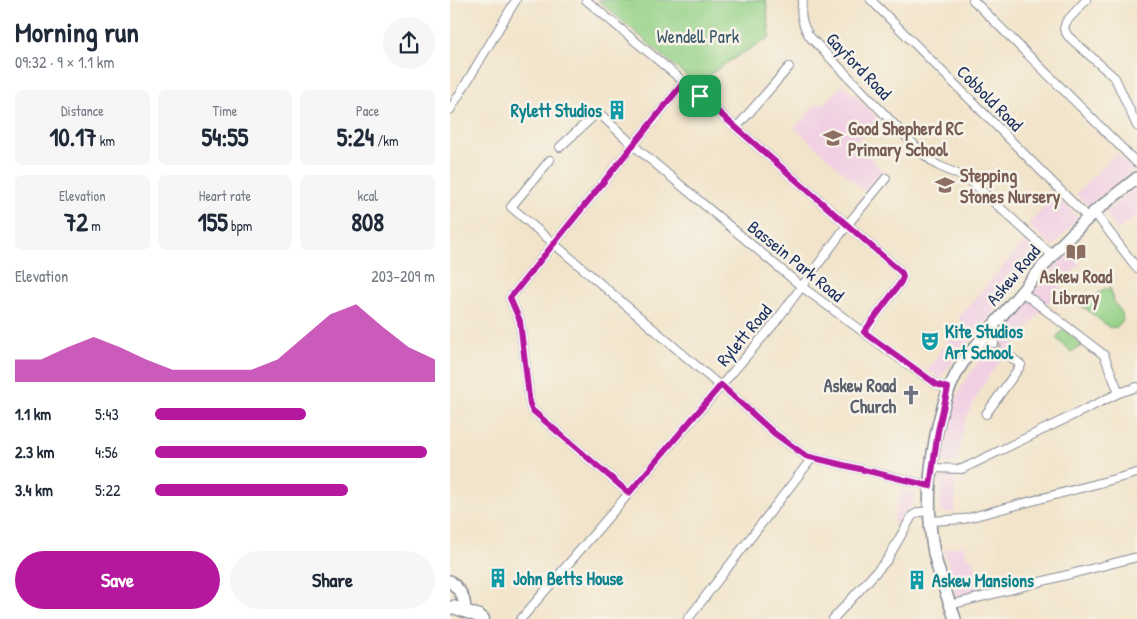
<!DOCTYPE html>
<html lang="en">
<head>
<meta charset="utf-8">
<style>
  body { margin:0; font-family:"Patrick Hand",sans-serif; background:#f6f6f7; color:#1f2937; height:100vh; display:flex; flex-direction:column; font-size:19px; white-space:nowrap }
  * { box-sizing:border-box; margin:0 }
  p { font-size:16px; color:#747a83 }
  .icon { flex:none; width:28px; height:28px; fill:none; stroke:currentColor; stroke-width:2; stroke-linecap:round; stroke-linejoin:round }
  .map { position:relative; flex:1; overflow:hidden }
  .sheet { display:flex; flex-direction:column; background:#fff; width:450px }
  .sheet>* { flex:none }
  .pin { position:absolute; display:grid; place-items:center; width:42px; height:42px; color:#fff; margin:-21px; border-radius:10px; box-shadow:0 2px 8px #0006 }
  .round { display:grid; place-items:center; flex:none; width:52px; height:52px; border-radius:26px; background:#f6f6f7 }
  .summary { display:flex; align-items:center; justify-content:space-between; height:85px; padding:0 15px }
  h1 { font-size:28px; font-weight:800; line-height:38px }
  .figures { display:grid; grid-template-columns:repeat(3,1fr); gap:8px; height:85px; padding:5px 15px }
  .figures div { display:grid; align-content:center; border-radius:8px; background:#f6f6f7; text-align:center }
  .figures b { font-size:25px; font-weight:800 }
  .figures small { font-size:14px; font-weight:400 }
  .figures p { font-size:14px }
  .chart { height:140px; padding:10px 15px }
  .chart p { display:flex; justify-content:space-between }
  .chart svg { width:100%; height:90px; margin-top:5px; fill:#b5179e; opacity:.7 }
  .primary-button { display:flex; gap:10px; margin-top:auto; padding:10px 15px }
  .primary-button a { flex:1; height:58px; border-radius:30px; background:#b5179e; color:#fff; font-size:20px; font-weight:800; line-height:58px; text-align:center }
  .primary-button a+a { background:#f6f6f7; color:#1f2937 }
  ul { padding:0 15px; list-style:none; font-size:16px }
  li { display:grid; grid-template-columns:80px 60px 1fr; align-items:center; height:38px }
  li i { height:12px; border-radius:6px; background:#b5179e }
  main { display:flex; flex:1; min-height:0 }
  .map>svg:first-child { display:block }
</style>
</head>
<body>
<main>
<section class="sheet">
<div class="summary"><div><h1>Morning run</h1><p>09:32 · 9 × 1.1 km</p></div><a class="round"><svg class="icon" aria-label="share" viewBox="0 0 24 24"><path d="M12 15V3M7 8l5-5 5 5M5 13v7h14v-7"/></svg></a></div>
<div class="figures">
<div><p>Distance</p><b>10.17<small> km</small></b></div>
<div><p>Time</p><b>54:55</b></div>
<div><p>Pace</p><b>5:24<small> /km</small></b></div>
</div>
<div class="figures">
<div><p>Elevation</p><b>72<small> m</small></b></div>
<div><p>Heart rate</p><b>155<small> bpm</small></b></div>
<div><p>kcal</p><b>808</b></div>
</div>
<div class="chart"><p><span>Elevation</span>203–209 m</p>
<svg viewBox="0 0 160 44" preserveAspectRatio="none"><path d="M0 44V33L10 33L20 27L30 22L40 27L50 33L60 38L70 38L80 38L90 38L100 33L110 22L120 11L130 6L140 17L150 27L160 33V44z"/></svg>
</div>
<ul>
<li><b>1.1 km</b>5:43<i style="width:54%"></i></li>
<li><b>2.3 km</b>4:56<i style="width:97%"></i></li>
<li><b>3.4 km</b>5:22<i style="width:69%"></i></li>
</ul>
<div class="primary-button"><a>Save</a><a>Share</a></div>
</section>
<div class="map">
<svg width="687" height="619" viewBox="0 0 687 619">
  <rect width="100%" height="100%" fill="#f7f3e8"/>
  <filter id="ink" filterUnits="userSpaceOnUse"><feTurbulence type="fractalNoise" baseFrequency=".02" numOctaves="2"/><feDisplacementMap in="SourceGraphic" scale="10" xChannelSelector="R" yChannelSelector="G"/><feConvolveMatrix kernelMatrix="1 2 1 2 8 2 1 2 1" color-interpolation-filters="sRGB"/></filter>
  <filter id="wash" filterUnits="userSpaceOnUse"><feTurbulence type="fractalNoise" baseFrequency=".0096" numOctaves="4" result="noise"/><feDisplacementMap in="SourceGraphic" scale="20" xChannelSelector="R" yChannelSelector="G"/><feGaussianBlur stdDeviation="1.12" result="paint"/><feColorMatrix in="noise" values="0 0 0 0 0 0 0 0 0 0 0 0 0 0 0 0 0 1.4 0 .05"/><feComposite in="paint" operator="in"/></filter>
  <g filter="url(#wash)">
    <rect width="100%" height="100%" fill="#f2e4ca"/>
    <!-- built -->
    <path fill="#f1d0e3" d="M394,84l35,36 -24,22 28,29 -18,21 -70,-64 20,-23 9,-1z
      M667,153l16,16v3l-45,34 -12,-12z
      M687,186v29l-20,16 -12,-19z
      M606,196l23,22 -27,29 -24,-23z
      M575,241l15,14 -100,123 -12,-8 33,-49 -3,-3z
      M618,250l13,12 -91,112 -16,27 -9,20 -8,42h-15l10,-53 10,-25 37,-52z
      M490,476h15v36l-15,1z
      M451,489l14,3 1,5 -16,27 -7,-2z
      M514,545l3,14 6,-1 9,33 -26,7 -12,-48z"/>
    <!-- green -->
    <path fill="#95d287" stroke="#588072" d="M148,0h168l4,37 -47,28 -26,20z
      M660,287l4,15 8,11 1,7 -7,8 -3,-1 -3,1 -29,-23 6,-7 2,3 16,-13 2,2z
      M613,329l20,16 -12,7 -15,-14z"/>
  </g>
  <g filter="url(#ink)">
    <g fill="none" stroke-linecap="round" stroke-linejoin="round">
      <!-- street-tunnel -->
      <path stroke="#c7c0b4" stroke-width="8" stroke-dasharray="8 4" stroke-linecap="butt" d="M544,343l13,11"/>
      <defs>
        <path id="street" d="M136,0l98,82 216,189 3,6 -2,5 -37,50
          M353,0c-4,14 -1,25 7,37l111,115 16,13 29,13 7,5 79,72
          M421,0l217,218
          M523,0l164,163
          M636,0l-20,22 -2,7 4,7 47,42 22,48
          M0,110l66,-110
          M286,128l53,-61
          M110,147l38,-35 35,33 169,142 97,71 37,26 12,4
          M100,160l-39,47 209,179
          M644,212l43,56
          M572,292l82,63 15,38
          M535,336l9,7
          M271,385l53,48 32,23 125,30
          M536,414l35,-49 -14,-11
          M482,468l30,1 157,-76 18,-6
          M179,493l-97,-83 -2,-5 -10,-84 -10,-23 174,-216
          M480,521l34,-2 173,-46
          M500,605l187,-48
          M71,619l253,-295 74,-100 38,-46
          M238,619l124,-161
          M383,619l54,-59 25,-44 7,-4 11,-1"/>
        <path id="secondary" d="M0,581c10,9 15,16 15,30
          M505,619c-7,-22 -16,-43 -21,-66 -11,-57 -2,-145 31,-194l97,-115 32,-32 43,-34"/>
        <path id="primary" d="M0,608l3,-1 26,9 4,3"/>
      </defs>
      <!-- street casing -->
      <use href="#street" stroke="#868a94" stroke-width="10"/>
      <!-- secondary casing -->
      <use href="#secondary" stroke="#868a94" stroke-width="14"/>
      <!-- primary casing -->
      <use href="#primary" stroke="#868a94" stroke-width="15"/>
      <!-- street -->
      <use href="#street" stroke="#fff" stroke-width="8"/>
      <!-- secondary -->
      <use href="#secondary" stroke="#fff" stroke-width="11"/>
      <!-- primary -->
      <use href="#primary" stroke="#fff" stroke-width="12"/>
    </g>
  </g>
  <g fill="none" stroke-linecap="round" stroke-linejoin="round" filter="url(#ink)">
    <defs>
      <path id="route" d="M234,82l218,191 1,4 -2,5 -37,50 72,52 12,4 -10,43 -8,55 -124,-30 -32,-23 -53,-48 -92,108 -97,-83 -2,-5 -10,-84 -10,-23z"/>
    </defs>
    <!-- route casing -->
    <use href="#route" stroke="#fff" stroke-width="10"/>
    <!-- route -->
    <use href="#route" stroke="#b5179e" stroke-width="6"/>
  </g>
  <!-- icons -->
  <defs>
    <symbol id="building-bare" viewBox="-9 -9 18 18"><path d="M-4-6H4V6H1V3H-1V6H-4ZM-2.5-4.3h1.7v1.8h-1.7ZM.8-4.3h1.7v1.8H.8ZM-2.5-1h1.7V.8h-1.7ZM.8-1h1.7V.8H.8Z" fill="#0f9aa8" stroke="#f7f3e8" stroke-width="2.5" paint-order="stroke"/></symbol>
    <symbol id="school-bare" viewBox="-9 -9 18 18"><path d="M0-5L7-2L0 1L-7-2ZM-4 1L0 2.5L4 1V4Q0 6-4 4Z" fill="#8d6e63" stroke="#f7f3e8" stroke-width="2.5" paint-order="stroke"/></symbol>
    <symbol id="library-bare" viewBox="-9 -9 18 18"><path d="M-6-4Q-3-5.5-.7-3.5V5Q-3 3-6 4ZM6-4Q3-5.5 .7-3.5V5Q3 3 6 4Z" fill="#8d6e63" stroke="#f7f3e8" stroke-width="2.5" paint-order="stroke"/></symbol>
    <symbol id="theatre-bare" viewBox="-9 -9 18 18"><path d="M-5-5.5Q0-4 5-5.5V0Q5 5 0 6Q-5 5-5 0ZM-3.3-2.5H-1v1.5H-3.3ZM1-2.5H3.3v1.5H1ZM-2.8 1Q0 5.5 2.8 1Z" fill="#0f9aa8" stroke="#f7f3e8" stroke-width="2.5" paint-order="stroke"/></symbol>
    <symbol id="church-bare" viewBox="-9 -9 18 18"><path d="M-1.2-6h2.4v3.5h3.3v2.4h-3.3V6h-2.4V-.1h-3.3v-2.4h3.3Z" fill="#6b7280" stroke="#f7f3e8" stroke-width="2.5" paint-order="stroke"/></symbol>
  </defs>
  <g fill-rule="evenodd">
    <use href="#building-bare" x="153" y="96" width="28" height="28"/>
    <use href="#school-bare" x="369" y="124" width="28" height="28"/>
    <use href="#school-bare" x="481" y="171" width="28" height="28"/>
    <use href="#library-bare" x="612" y="238" width="28" height="28"/>
    <use href="#theatre-bare" x="466" y="327" width="28" height="28"/>
    <use href="#church-bare" x="447" y="381" width="28" height="28"/>
    <use href="#building-bare" x="34" y="564" width="28" height="28"/>
    <use href="#building-bare" x="453" y="566" width="28" height="28"/>
  </g>
  <g text-anchor="middle" dominant-baseline="central" stroke-width="5" stroke-linejoin="round" paint-order="stroke">
    <!-- park labels -->
    <g font-size="18" fill="#3a5868" stroke="#f7f3e8">
      <text x="248" y="36">Wendell Park</text>
    </g>
    <!-- street labels -->
    <g font-size="18" fill="#1b2f5e" stroke="#f7f3e8">
      <text transform="translate(409 66) rotate(46)">Gayford Road</text>
      <text transform="translate(540 98) rotate(45)">Cobbold Road</text>
      <text transform="translate(346 261) rotate(39)">Bassein Park Road</text>
      <text transform="translate(563 275) rotate(-50)">Askew Road</text>
      <text transform="translate(294 335) rotate(-50)">Rylett Road</text>
    </g>
    <!-- culture labels -->
    <g font-size="18" font-weight="bold" fill="#0d838f" stroke="#f7f3e8" text-anchor="start">
      <text x="152" y="110" text-anchor="end">Rylett Studios</text>
      <text x="495" y="331">Kite Studios<tspan x="495" dy="21">Art School</tspan></text>
      <text x="63" y="578">John Betts House</text>
      <text x="482" y="580">Askew Mansions</text>
    </g>
    <!-- education labels -->
    <g font-size="18" font-weight="bold" fill="#785e54" stroke="#f7f3e8" text-anchor="start">
      <text x="398" y="128">Good Shepherd RC<tspan x="398" dy="21">Primary School</tspan></text>
      <text x="510" y="175">Stepping<tspan x="510" dy="21">Stones Nursery</tspan></text>
      <text x="626" y="276" text-anchor="middle">Askew Road<tspan x="626" dy="21">Library</tspan></text>
    </g>
    <!-- worship labels -->
    <g font-size="18" font-weight="bold" fill="#5b616d" stroke="#f7f3e8" text-anchor="end">
      <text x="446" y="385">Askew Road<tspan x="446" dy="21">Church</tspan></text>
    </g>
  </g>
</svg>
<div class="pin" style="left:250px;top:96px;background:#1e9e55"><svg class="icon" aria-label="arrive" viewBox="0 0 24 24"><path d="M6 21V4h12l-3 4 3 4H6"/></svg></div>
</div>
</main>
</body>
</html>
